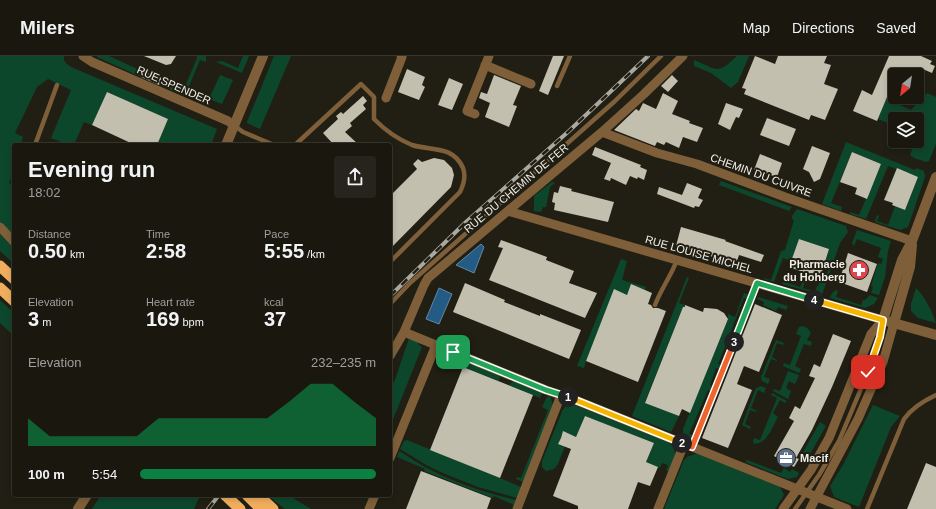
<!DOCTYPE html>
<html lang="en">
<head>
<meta charset="utf-8">
<style>
  body { margin:0; font-family:Arial,sans-serif; background:#26241c; color:#f1f3f6; height:100vh; display:flex; flex-direction:column; font-size:15px; white-space:nowrap }
  * { box-sizing:border-box; margin:0 }
  p { font-size:13px; color:#9f9f9e }
  .icon { flex:none; width:22px; height:22px; fill:none; stroke:currentColor; stroke-width:2; stroke-linecap:round; stroke-linejoin:round }
  .map { position:relative; flex:1; overflow:hidden }
  .details { position:absolute; left:12px; top:87px; width:380px; height:354px; display:flex; flex-direction:column; background:#19170e; border-radius:4px; box-shadow:0 2px 6px #0003,0 0 0 1px #37362e }
  .details>* { flex:none }
  .needle { width:26px; rotate:210deg }
  .buttons { position:absolute; left:888px; top:12px; display:grid; gap:8px }
  .buttons a { display:grid; place-items:center; width:36px; height:36px; border-radius:4px; background:#19170e; box-shadow:0 2px 6px #0003,0 0 0 1px #37362e; font-size:20px }
  .pin { position:absolute; display:grid; place-items:center; width:34px; height:34px; color:#fff; margin:-17px; border-radius:8px; box-shadow:0 2px 6px #0006 }
  .km { position:absolute; width:20px; height:20px; margin:-10px; border-radius:50%; background:#222; color:#fff; font-size:11px; line-height:20px; text-align:center }
  .round { display:grid; place-items:center; flex:none; width:42px; height:42px; border-radius:4px; background:#26241c }
  .overview { display:flex; align-items:center; justify-content:space-between; height:68px; padding:0 16px }
  h1 { font-size:22px; font-weight:600; line-height:30px }
  .figures { display:grid; grid-template-columns:repeat(3,1fr); gap:6px; height:68px; padding:4px 16px }
  .figures div { display:grid; align-content:center }
  .figures b { font-size:20px; font-weight:600 }
  .figures small { font-size:11px; font-weight:400 }
  .figures p { font-size:11px }
  .chart { height:112px; padding:8px 16px }
  .chart p { display:flex; justify-content:space-between }
  .chart svg { width:100%; height:72px; margin-top:4px; fill:#0b8043; opacity:.7 }
  ul { padding:0 16px; list-style:none; font-size:13px }
  li { display:grid; grid-template-columns:64px 48px 1fr; align-items:center; height:30px }
  li i { height:10px; border-radius:5px; background:#0b8043 }
  header { display:flex; align-items:center; gap:24px; box-sizing:border-box; height:56px; padding:0 20px; background:#19170e; border-bottom:1px solid #37362e }
  header strong { font-size:19px }
  nav { display:flex; gap:22px; margin-inline-start:auto; font-size:14px }
  .map>svg:first-child { display:block }
</style>
</head>
<body>
<header>
<strong>Milers</strong>
<nav><a>Map</a><a>Directions</a><a>Saved</a></nav>
</header>
<div class="map">
<svg width="936" height="453" viewBox="0 0 936 453">
  <rect width="100%" height="100%" fill="#211f13"/>
  <!-- green -->
  <path fill="#0c472c" d="M0,0h64c-1,6 3,8 7,11l146,62 -6,16h-46l-7,-3 10,-23 -61,-27 -15,33 -8,-3 -10,23h-6l-17,-7 20,-48 -23,-11 -11,8 -22,46 8,4 -2,8h-7v26l-5,12 5,2v52l-14,-14z
    M97,0h12l35,16 -3,5 -44,-20z
    M197,0h9v6l-6,-2 -13,31 5,3 -2,4 -21,-9 3,-6 12,6 13,-31z
    M243,0h6l-7,17 -26,-11 6,-1 16,7z
    M274,0h17l-31,73 -13,-6v-1z
    M737,0h12l-11,26 -7,6 -20,-15 -17,-7v-6c24,10 23,15 43,-4z
    M220,19l13,5 -11,24 -13,-5z
    M927,37l9,4v47l-7,17 -3,1 -12,-4 -4,-3 5,-14h2v-22h-22v7l-17,-7 8,-20 25,11z
    M846,86l69,28 1,-2 8,3 1,6 -17,50 -8,3 -25,-8 2,-7 2,1 -2,5 11,4 7,-19 10,4 13,-33 -30,-11 -22,53 -16,-5v-2l9,3 22,-51 -29,-12 -21,51 11,4 -1,4 -19,-7z
    M721,125l71,26 -3,4 -70,-26z
    M552,126l3,1 -5,4 -4,20h-3l-2,5 -7,-1v-15z
    M797,153l49,17 2,6 -8,11 -18,52 -40,-11 3,-7 2,-1 -2,6 15,5 3,-6 2,1 -2,6 12,4 2,-6h1l5,-14 4,1 2,-5 -5,-2 5,-17 -30,-10 -8,22 -8,-3 -9,24 -10,-3v-1l7,2 10,-29 4,-1 9,-30 -2,-1v-3z
    M857,174l34,11 -3,10 -3,26 -6,18 -8,-2 2,-6 -2,-1 7,-23 3,1 2,-5 -5,-2 3,-9 -24,-9 -3,7 -1,-1 -1,-2z
    M0,177l14,15v16l-14,-13z
    M621,203l6,2 -5,19 24,7 -1,3 -14,-6 -4,11 -13,-5 -28,71 -2,7 -7,-2z
    M687,221l2,1 -10,25 6,2v2h-2l-38,95 34,14 -8,16 -39,-16z
    M916,232c9,9 16,23 20,35l-18,-5 -7,-7v-7z
    M836,234l2,1 -2,6 25,8 2,-5h2l5,-5 8,3 -4,6 -9,4 -35,-10 2,-5z
    M744,237l5,2 -2,4 -3,-1 -2,4 -15,40 2,2 -1,4 -3,-1 -7,17 3,1 -2,4 -3,-1 -6,17 2,2 -1,4 -3,-1 -19,44 3,1 -1,5 -8,-3v-8l45,-110v-5l7,3z
    M758,241l30,9 -2,4 -8,-3 -2,4 -13,-6 1,-3 -7,-3z
    M0,244l14,13v23l-14,-13z
    M799,271c5,-2 9,1 12,6l-4,7 5,2 -1,4 -7,-2 -9,22 6,3 -2,4 -16,-7 1,-3 6,2 11,-29 -5,-2z
    M409,282l10,4 -1,2 4,3 -30,75h-2v-34l5,-8z
    M776,284l8,3 -1,2 -6,-2 -5,14 5,3v1l-6,-2 -7,18 6,2 -2,5 -6,-3 -1,-4z
    M444,299h8l45,19 3,3 -1,4 -50,-20 -1,2 -9,-4v-2z
    M788,315l11,4 -4,9 -6,-3 -3,7 5,3 -3,8 -15,-8 1,-2 6,2z
    M513,325h4l26,11 -3,6 -31,-13z
    M761,330l5,2 -2,5 -6,-3 -7,18 6,3 -1,1 -6,-2 -5,14 6,3 -1,2 -8,-4 14,-37z
    M772,337l15,8 -2,2 -5,-3 -7,13 5,4c-5,9 -11,27 -24,27l-1,-3 1,-3 6,2 17,-42 -6,-3z
    M549,340l2,2 2,9 -30,75 -7,-3 1,-2 4,1 27,-68 -6,-3 5,-10z
    M571,348l96,37c12,9 8,16 3,28l-2,2h-2l2,-6 -6,-2 -2,5 -14,-6 8,-19 -69,-27 -9,21 -13,-5 -4,12 6,2 -7,18 -4,5 -8,2 -4,-4v-6l21,-52 3,-3z
    M873,349l27,11 -9,11 -32,80 -25,-10 -4,-11 13,-21z
    M820,366l6,4 -21,37 -6,-4z
    M407,384l112,46 2,2 -4,10 -39,-11 -33,-13 -17,-8 -28,-17 4,-8z
    M399,395c10,6 21,14 32,19 27,14 56,23 85,30l-2,5 -20,-9 -1,2 -69,-27 1,-2 -28,-12z
    M695,398h4l81,33 4,8 -9,14h-111l20,-49 3,-3z
    M747,404l34,13 3,-5 6,4 2,-3 7,4 -2,4 -9,2 -43,-17z
    M101,439h99l-6,14h-102z
    M267,439h21l23,14h-26z"/>
  <!-- water -->
  <path fill="#245b85" stroke="#6287a2" d="M481,188l3,3 -10,26 -18,-8z
    M439,232l13,6 -13,30 -13,-5z"/>
  <!-- building -->
  <path fill="#c2bfaf" d="M144,0h32l-5,8 -5,1z
    M553,0h11l-16,39 -9,-4z
    M755,0l20,8 3,-8h49l-3,7 7,2 -7,19 14,5 -13,31 -14,-5 -2,5 -65,-26 2,-5 -4,-1z
    M889,0h32l11,5 -2,3 5,2 -3,7 -14,-6 -3,8h-20v18l-5,-3 -13,31 -24,-10 9,-21 10,5z
    M407,13l18,8 -3,8 3,2 -6,13 -21,-8z
    M144,15l18,7 -3,7 -18,-8z
    M494,19l27,11 -8,19 4,1 -8,21 -24,-10 5,-14 -11,-5 2,-6 6,2z
    M672,19l6,6 -10,11 -7,-6z
    M449,22l14,6 -11,26 -14,-5z
    M107,36l61,27 -11,26h-22l-43,-20z
    M663,37l15,8 -6,13 18,7 -1,2 14,5 -6,14 -14,-5 -4,11 -13,-6 -2,3 -7,-3 -2,4 -41,-16 22,-21 3,2 4,-8 13,6z
    M363,40l4,5 -4,4 3,4 -16,14 2,3 -7,6 14,13h-25l-11,-12 15,-14 -2,-3 5,-4 2,2z
    M726,47l17,6 -4,9 -3,-1 -6,13 -12,-6z
    M767,62l29,11 -7,17 -29,-11z
    M812,90l18,7 -10,26 -6,3 -5,-10 -6,-3z
    M595,91l46,18 -1,2 7,3 -3,10 -6,-3 -1,2 -7,-3 -4,9 -15,-7 -1,3 -6,-2 7,-16 -19,-8z
    M852,96l29,12 -14,35 -12,-5 2,-6 -17,-6z
    M760,98l22,9 -5,14 -23,-7z
    M434,102l10,2 8,8 2,7 -3,12 -61,62v-53l27,-27 -4,-5 5,-5 4,3z
    M897,112l21,9 -13,33 -13,-5 1,-2 -9,-3z
    M687,127l15,6 -4,9 5,2 -4,7 -4,-1 -1,2 -37,-14 2,-7 23,8z
    M560,130l12,3 -1,2 43,11 -6,20 -54,-12 1,-7 -3,-1 2,-10 4,1z
    M681,171l45,13 -1,1 39,14 -3,7 -22,-7 -2,6 -16,-5 -1,3 -44,-13z
    M799,183l30,10 -9,29 -31,-11z
    M501,184l46,17 -1,3 28,11 -5,12 28,10 -12,25 -96,-38 14,-32 -5,-1z
    M848,197l29,11 -10,28 -28,-10z
    M465,227l40,17 -1,2 36,14v-2l41,16 -12,29 -116,-47z
    M631,228l21,9 -4,11 3,1 2,3h5l8,3 -28,71 -52,-21 28,-72 13,6z
    M755,248l27,11 -23,57 -15,-6 -7,18 15,6 -24,58 -26,-10z
    M685,249l18,7 1,-4h2l11,1 7,4 4,6 -38,94 -8,-4 -3,7 -34,-13 38,-96h2z
    M833,278l18,7 -19,46 -20,43 -16,28 3,1 -5,8 -20,-11 20,-35 -5,-3 6,-12 5,3 15,-31 -6,-2 5,-12 6,3z
    M463,311l70,28 -33,83 -70,-28z
    M585,360l69,27 -8,19 12,5 -8,19 -12,-4 -10,27h-50v-3l-25,-10 18,-47 -13,-5 3,-6 2,-7 13,6z
    M926,407l10,4v42h-29z
    M421,415l70,27 -4,11h-81z"/>
  <g fill="none" stroke-linecap="round" stroke-linejoin="round">
    <!-- service -->
    <path stroke="#7f5f3a" stroke-width="4.5" d="M557,30l13,-30
      M235,70l8,6 31,13
      M35,89l22,-60
      M295,89l66,-61 13,13v22c11,11 23,20 38,26 19,6 41,0 51,23 3,8 1,16 -3,24l-70,70
      M390,248l20,-21 205,-182 46,-45
      M655,249c6,-16 16,-29 22,-45
      M692,391l65,-164
      M795,453l24,-34 20,-34 29,-69 12,-35 2,-13
      M867,453l37,-90c8,-11 19,-18 32,-24"/>
    <!-- minor -->
    <path stroke="#7f5f3a" stroke-width="9" d="M83,0l9,6 136,59 5,4
      M485,9l46,19
      M386,42l16,-41 -1,-1
      M475,58l-8,-3 22,-55
      M602,76l55,21 40,11 88,33 127,44
      M508,155l375,109 -12,14 -42,104 -18,32 -28,39
      M0,171l14,15
      M404,276l142,58 29,10 272,109
      M390,300l14,-24 20,-47 4,-7 174,-146 42,-38 39,-38
      M390,402l46,-113
      M369,453l6,-14
      M517,453l44,-114
      M658,453l26,-65
      M810,453l48,-90 25,-57 11,-39"/>
    <!-- tertiary -->
    <path stroke="#7f5f3a" stroke-width="10" d="M226,89l37,-89
      M936,121l-24,64 -10,19 -19,60 53,15
      M894,267l16,-56 2,-22
      M78,453l9,-14"/>
    <!-- trunk -->
    <path stroke="#f0ad5e" stroke-width="11" d="M0,210l14,13
      M0,232l14,13
      M225,439l15,14
      M247,439l14,14
      M258,439l15,14"/>
    <defs>
      <path id="rail" d="M390,240l76,-74 103,-91 79,-75
        M208,453l11,-14"/>
    </defs>
    <!-- rail casing -->
    <use href="#rail" stroke="#aaa89f" stroke-width="4"/>
    <!-- rail -->
    <use href="#rail" stroke="#211f13" stroke-width="2.5" stroke-dasharray="8" stroke-linecap="butt"/>
  </g>
  <g fill="none" stroke-linecap="round" stroke-linejoin="round">
    <defs>
      <path id="split-1" d="M453,296l93,38 22,7"/>
      <path id="split-2" d="M568,341l114,46"/>
      <path id="split-3" d="M682,387l10,4 42,-105"/>
      <path id="split-4" d="M734,286l23,-59 57,17"/>
      <path id="split-5" d="M814,244l69,20 -3,17 -12,35"/>
    </defs>
    <!-- split-1 casing -->
    <use href="#split-1" stroke="#fff" stroke-width="8"/>
    <!-- split-2 casing -->
    <use href="#split-2" stroke="#fff" stroke-width="8"/>
    <!-- split-3 casing -->
    <use href="#split-3" stroke="#fff" stroke-width="8"/>
    <!-- split-4 casing -->
    <use href="#split-4" stroke="#fff" stroke-width="8"/>
    <!-- split-5 casing -->
    <use href="#split-5" stroke="#fff" stroke-width="8"/>
    <!-- split-1 -->
    <use href="#split-1" stroke="#22a559" stroke-width="5"/>
    <!-- split-2 -->
    <use href="#split-2" stroke="#f5b400" stroke-width="5"/>
    <!-- split-3 -->
    <use href="#split-3" stroke="#f0652b" stroke-width="5"/>
    <!-- split-4 -->
    <use href="#split-4" stroke="#22a559" stroke-width="5"/>
    <!-- split-5 -->
    <use href="#split-5" stroke="#f5b400" stroke-width="5"/>
  </g>
  <!-- icons -->
  <defs>
    <symbol id="pharmacy-disc" viewBox="-11 -11 22 22"><circle r="9.5" fill="#e0444e" stroke="#211f13"/><path d="M-2-6h4v4h4v4h-4v4h-4v-4h-4v-4h4Z" fill="#fff"/></symbol>
    <symbol id="office-disc" viewBox="-11 -11 22 22"><circle r="9.5" fill="#5c6f8a" stroke="#211f13"/><path d="M-6-3h4V-5.5h4V-3h4V5H-6ZM-1-4.5V-3h2v-1.5ZM-6 0V1H6V0Z" fill="#fff"/></symbol>
  </defs>
  <g fill-rule="evenodd">
    <use href="#pharmacy-disc" x="848" y="203" width="22" height="22"/>
    <use href="#office-disc" x="775" y="391" width="22" height="22"/>
  </g>
  <g text-anchor="middle" dominant-baseline="central" stroke-width="4" stroke-linejoin="round" paint-order="stroke">
    <!-- street labels -->
    <g font-size="11" fill="#f1efe7" stroke="#211f13">
      <text transform="translate(174 29) rotate(24)">RUE SPENDER</text>
      <text transform="translate(761 119) rotate(20)">CHEMIN DU CUIVRE</text>
      <text transform="translate(516 132) rotate(-40)">RUE DU CHEMIN DE FER</text>
      <text transform="translate(699 198) rotate(16)">RUE LOUISE MICHEL</text>
    </g>
    <!-- poi labels -->
    <g font-size="11" font-weight="bold" fill="#f1efe7" stroke="#211f13" text-anchor="end">
      <text x="845" y="208">Pharmacie<tspan x="845" dy="13">du Hohberg</tspan></text>
      <text x="800" y="402" text-anchor="start">Macif</text>
    </g>
  </g>
</svg>
<div class="buttons">
<a><svg class="needle" viewBox="-14 -14 28 28"><path d="M0-13l5 13h-10z" fill="#e53935"/><path d="M0 13l5-13h-10z" fill="#9f9f9e"/></svg></a>
<a><svg class="icon" aria-label="layers" viewBox="0 0 24 24"><path d="M12 4l9 5-9 5-9-5zM3 14l9 5 9-5"/></svg></a>
</div>
<div class="pin" style="left:453px;top:296px;background:#1e9e55"><svg class="icon" aria-label="arrive" viewBox="0 0 24 24"><path d="M6 21V4h12l-3 4 3 4H6"/></svg></div>
<div class="pin" style="left:868px;top:316px;background:#d93025"><svg class="icon" aria-label="check" viewBox="0 0 24 24"><path d="M5 12l5 5 9-10"/></svg></div>
<b class="km" style="left:568px;top:341px">1</b>
<b class="km" style="left:682px;top:387px">2</b>
<b class="km" style="left:734px;top:286px">3</b>
<b class="km" style="left:814px;top:244px">4</b>
<section class="details">
<div class="overview"><div><h1>Evening run</h1><p>18:02</p></div><a class="round"><svg class="icon" aria-label="share" viewBox="0 0 24 24"><path d="M12 15V3M7 8l5-5 5 5M5 13v7h14v-7"/></svg></a></div>
<div class="figures">
<div><p>Distance</p><b>0.50<small> km</small></b></div>
<div><p>Time</p><b>2:58</b></div>
<div><p>Pace</p><b>5:55<small> /km</small></b></div>
</div>
<div class="figures">
<div><p>Elevation</p><b>3<small> m</small></b></div>
<div><p>Heart rate</p><b>169<small> bpm</small></b></div>
<div><p>kcal</p><b>37</b></div>
</div>
<div class="chart"><p><span>Elevation</span>232–235 m</p>
<svg viewBox="0 0 160 44" preserveAspectRatio="none"><path d="M0 44V27L10 38L20 38L30 38L40 38L50 38L60 27L70 27L80 27L90 27L100 27L110 27L120 17L130 6L140 6L150 17L160 27V44z"/></svg>
</div>
<ul>
<li><b>100 m</b>5:54<i style="width:100%"></i></li>
</ul>
</section>
</div>
</body>
</html>
